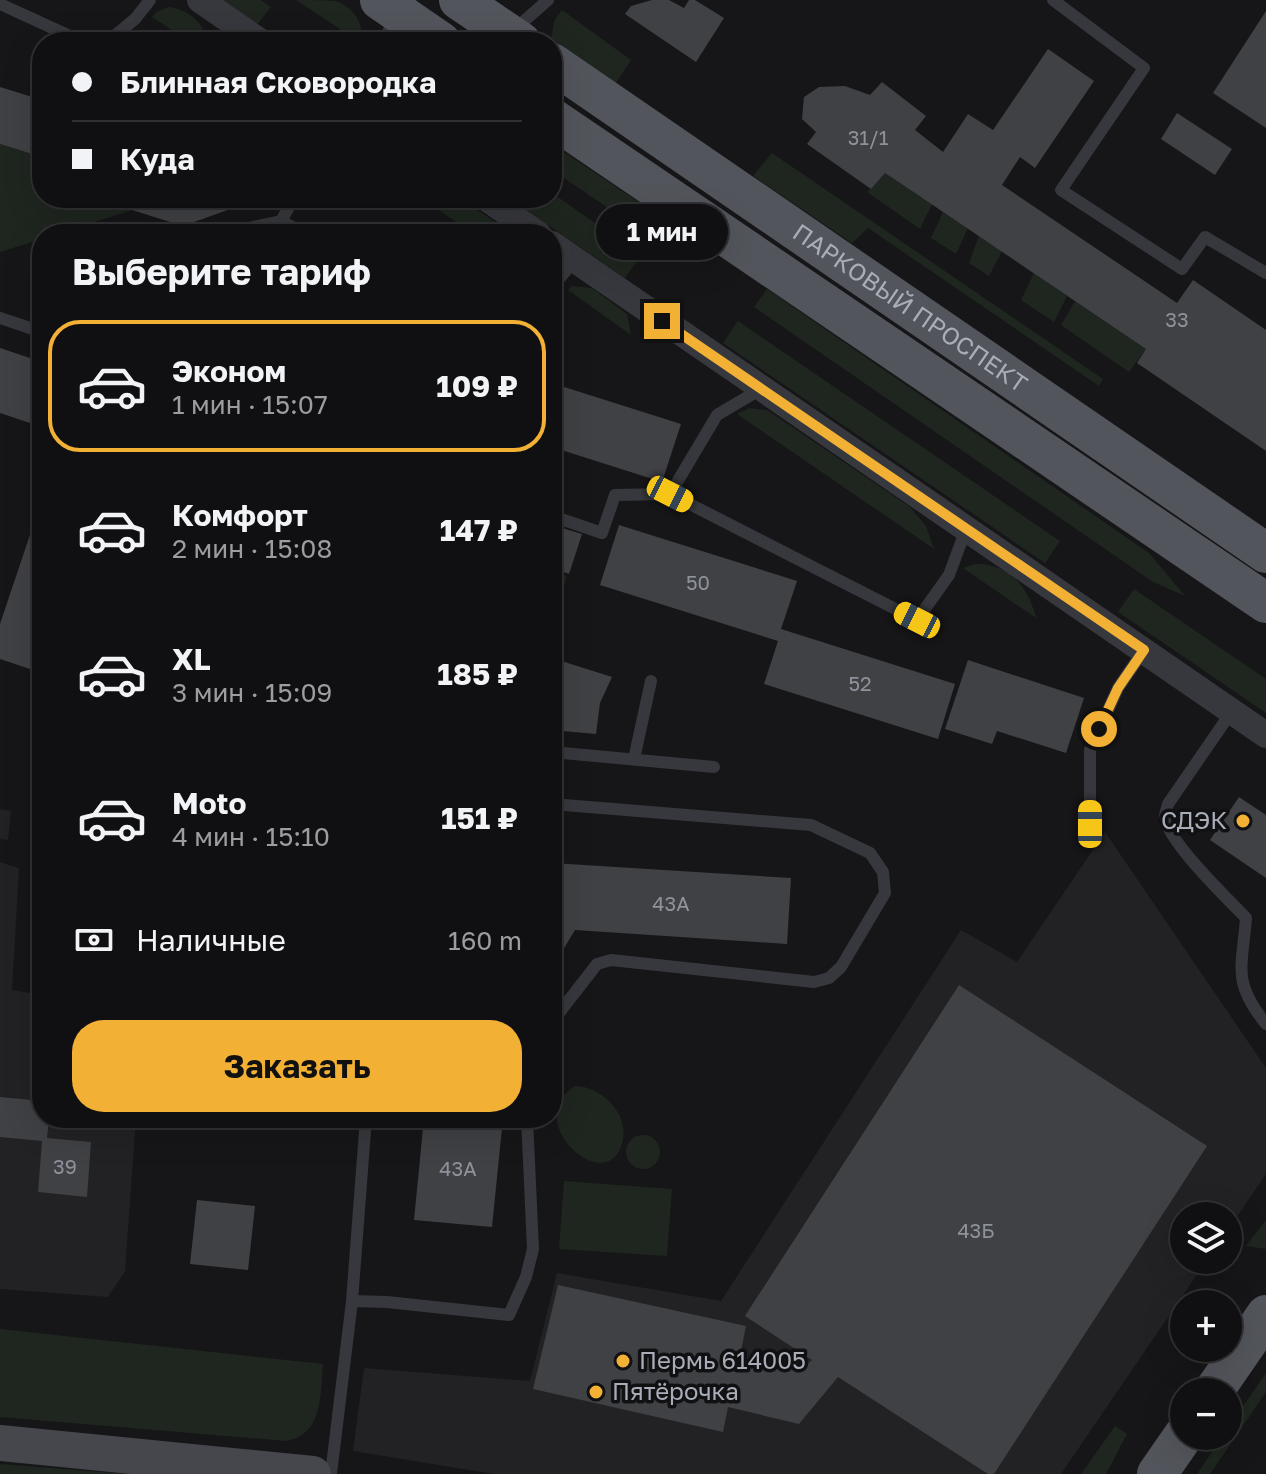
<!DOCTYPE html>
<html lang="ru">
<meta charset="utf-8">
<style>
:root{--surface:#101012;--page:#19191b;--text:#f1f3f6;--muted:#9c9d9f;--line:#303032;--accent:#f2b134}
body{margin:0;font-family:"Golos Text",sans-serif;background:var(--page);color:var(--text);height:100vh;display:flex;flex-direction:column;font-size:30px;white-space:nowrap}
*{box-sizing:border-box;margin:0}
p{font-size:26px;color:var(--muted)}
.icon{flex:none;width:44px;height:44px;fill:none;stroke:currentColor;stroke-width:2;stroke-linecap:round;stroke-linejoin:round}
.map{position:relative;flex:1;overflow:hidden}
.details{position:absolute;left:32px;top:224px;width:530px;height:904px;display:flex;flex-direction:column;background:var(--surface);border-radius:32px;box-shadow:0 8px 32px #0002,0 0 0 2px var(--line)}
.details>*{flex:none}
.guide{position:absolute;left:32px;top:32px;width:530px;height:176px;border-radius:32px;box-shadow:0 8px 32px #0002,0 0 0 2px var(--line);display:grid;align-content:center;height:176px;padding:0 40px;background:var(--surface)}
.tools{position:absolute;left:1170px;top:1202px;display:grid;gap:16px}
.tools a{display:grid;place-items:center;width:72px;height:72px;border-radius:50%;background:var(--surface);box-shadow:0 8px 32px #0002,0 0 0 2px var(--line);font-size:40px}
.end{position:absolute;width:36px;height:36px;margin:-18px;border:10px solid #f2b134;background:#111;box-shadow:0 0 0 4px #111}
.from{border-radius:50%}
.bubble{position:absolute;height:56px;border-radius:28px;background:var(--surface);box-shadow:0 8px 32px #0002,0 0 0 2px var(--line);font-size:26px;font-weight:700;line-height:56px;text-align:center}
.car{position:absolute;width:24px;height:48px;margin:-24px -12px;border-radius:10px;box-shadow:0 0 6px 2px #0007;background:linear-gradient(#f5c518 24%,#345 0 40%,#f5c518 0 76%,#345 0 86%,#f5c518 0)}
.guide b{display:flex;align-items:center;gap:28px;height:76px;font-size:30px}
.guide b+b{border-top:2px solid var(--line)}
.guide i{width:20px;height:20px;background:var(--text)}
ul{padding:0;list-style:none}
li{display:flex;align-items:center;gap:24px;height:132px;margin:0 16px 12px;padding:0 24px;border:4px solid transparent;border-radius:32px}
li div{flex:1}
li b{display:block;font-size:30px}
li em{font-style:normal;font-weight:700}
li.current{border-color:var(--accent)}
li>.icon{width:72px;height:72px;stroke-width:1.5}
h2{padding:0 40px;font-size:36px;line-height:96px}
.pay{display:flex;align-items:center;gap:20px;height:88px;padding:0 40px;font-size:30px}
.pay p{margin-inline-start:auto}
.cta{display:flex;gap:16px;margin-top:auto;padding:16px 40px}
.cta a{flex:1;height:92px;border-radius:32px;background:var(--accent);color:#111;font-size:32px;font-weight:700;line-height:92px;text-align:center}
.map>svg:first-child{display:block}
</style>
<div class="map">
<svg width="1266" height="1474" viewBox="0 0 1266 1474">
<rect width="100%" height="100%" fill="#161618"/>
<path fill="#222225" d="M0 809 11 811 8 840 0 839Z
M1105 832 1266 1068V1174L1228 1230V1216H1184V1260H1207L1061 1474H494L353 1451 364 1368 530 1381 557 1273 721 1301 961 930 1017 962Z
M0 862 19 868 12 990 42 995V1118H136L125 1271 108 1297 0 1289Z"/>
<path fill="#1e261f" d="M218 0H261L271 7 256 26Z
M296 0C308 0 325 0 336 1 354 8 365 23 360 42Z
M169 7C189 10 204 22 207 42H190L152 17 156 12Z
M562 10 631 60 616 83 551 40 554 21Z
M0 144 42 157V198H136L132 210 58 234H42V239L0 252Z
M552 144 652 211 660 221 654 239 552 170Z
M772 153 1103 379 1099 386 868 228 852 243 753 176Z
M885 173 932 204 920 229 867 192Z
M552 193 641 255 625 278 509 198H552Z
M421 198H459L514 234H474Z
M943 212 968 228 956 254 931 238Z
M979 236 1002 251 989 276 969 263Z
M1034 273 1067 296 1054 322 1021 300Z
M572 286 592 288 627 314 631 335 568 290Z
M767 289 1149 553 1185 596 1153 582 754 307Z
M1075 301 1146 349 1129 372 1061 325Z
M738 321 1060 541 1045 563 723 343Z
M749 408 767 410 776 416 910 507 926 526 934 549 737 414Z
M975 564C1009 563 1029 588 1036 618L963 568Z
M552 571 567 576 552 622Z
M1134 589 1266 679V713L1118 612Z
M575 1086C601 1086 628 1113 623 1139 611 1203 518 1121 575 1086Z
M626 1152a17 17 0 1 1 34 0a17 17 0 1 1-34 0Z
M564 1181 672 1189 667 1256 559 1249Z
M1266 1220V1249L1246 1246Z
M0 1329 323 1364C320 1395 324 1434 286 1441L0 1417Z
M1266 1373V1392L1210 1474H1197L1223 1436H1228V1428Z
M1115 1426 1127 1434 1106 1474H1081Z
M0 1464 129 1474H0Z"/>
<path fill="#404145" d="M652 0H669L684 8 689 0H695L724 18 696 62 625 14 631 6Z
M1266 11V128L1213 93Z
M1048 49 1094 81 1035 168 1020 157 1002 185 1177 303 1193 280 1266 330V451L1137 363 1146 349 915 193 885 173 871 189 807 144 816 132 802 119 804 97 819 87 845 86 870 95 882 82 926 116 915 130 943 152 968 114 993 130Z
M0 87 42 100V157L0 144Z
M1177 113 1232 149 1215 175 1161 139Z
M136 198H261L183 226 132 210Z
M0 348 42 362V427L0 413Z
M561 386 681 424 662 482 552 447V406L555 407Z
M42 499V673L0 659V624Z
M552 525 582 534 569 574 552 568Z
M619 525 797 581 781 629 955 684 938 739 764 684 778 641 600 585Z
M552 658 612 677 600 703 596 734 552 730Z
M968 660 1084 698 1066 753 997 731 992 744 945 729Z
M1239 797 1266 815V878L1210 840Z
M552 863 791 878 787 944 575 930 552 968Z
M959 985 1207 1146 994 1474H988L838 1377 799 1424 728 1407 723 1432 533 1389 558 1285 746 1326 740 1356 801 1369 812 1360 745 1316Z
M0 1097 42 1101V1118H49L47 1138 91 1142 87 1197 38 1192 42 1141 0 1137Z
M424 1118H503L492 1227 414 1220Z
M197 1200 255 1206 248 1270 190 1264Z"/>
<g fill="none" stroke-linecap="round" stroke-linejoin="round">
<path stroke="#37383d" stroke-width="12" d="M1053 0 1144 68 1061 190 1182 269 1205 237 1266 273
M0 4 83 42
M515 29 548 0
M107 42 135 19 150 0
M382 42 397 17
M281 221 306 234
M221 234 281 221 294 198
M552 287 575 260
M0 318 42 332
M761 389 717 415 670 494 917 620 949 575 966 529
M552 516 602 533 615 495 670 494
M1232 711 1168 804C1167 808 1165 813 1165 817 1167 841 1228 899 1246 918 1242 969 1232 982 1266 1024
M552 752 714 767
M634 759 651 681
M552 804 811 825 870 853 883 872 885 893 841 967 829 978 814 982 611 960 597 964 552 1022
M1090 824V750L1118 688 1144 650
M352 1301 387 1302 509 1315 526 1277 533 1249 527 1118
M331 1474 352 1301 366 1118"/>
<path stroke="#37383d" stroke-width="26" d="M200 0 261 42
M486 198 538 234
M552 244 1266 735"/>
<path stroke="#45474d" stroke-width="36" d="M0 1443 313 1474"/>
<g stroke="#53555c" stroke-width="40">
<path d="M380 0 441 42"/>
<path d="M459 0 521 42"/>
<path id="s1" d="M552 63 1266 553"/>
<path d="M552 118 1266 603"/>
<path d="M1213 1392 1266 1315"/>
<path d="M1157 1474 1184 1435"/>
</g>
</g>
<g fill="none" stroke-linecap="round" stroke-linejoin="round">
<path stroke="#f2b134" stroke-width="10" d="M662 321 1144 650 1118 688 1099 729"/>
</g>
<g fill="#f2b134" stroke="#111113" stroke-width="3">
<circle cx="1243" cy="821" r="8"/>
<circle cx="623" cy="1361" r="8"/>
<circle cx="596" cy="1392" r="8"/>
</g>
<g text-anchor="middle" stroke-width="7" stroke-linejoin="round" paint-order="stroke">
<g font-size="20" fill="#8e929b">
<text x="868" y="145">31/1</text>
<text x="1177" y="327">33</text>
<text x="698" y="590">50</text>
<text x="860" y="691">52</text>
<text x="671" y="911">43А</text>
<text x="65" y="1174">39</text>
<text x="458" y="1176">43А</text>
<text x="976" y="1238">43Б</text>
</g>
<g font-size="24" fill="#a8adb8" stroke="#111113">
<text dy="8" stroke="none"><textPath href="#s1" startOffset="434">ПАРКОВЫЙ ПРОСПЕКТ</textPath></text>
</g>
<g font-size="24" fill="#a8adb8" stroke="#111113" text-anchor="start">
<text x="1227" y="829" text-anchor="end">СДЭК</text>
<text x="639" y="1369">Пермь 614005</text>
<text x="612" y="1400">Пятёрочка</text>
</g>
</g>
</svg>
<div class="tools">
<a><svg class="icon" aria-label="layers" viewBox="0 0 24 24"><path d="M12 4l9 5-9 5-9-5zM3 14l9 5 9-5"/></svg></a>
<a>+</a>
<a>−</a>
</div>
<i class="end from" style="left:1099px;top:729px"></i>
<i class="end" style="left:662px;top:321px"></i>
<div class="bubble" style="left:596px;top:204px;width:132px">1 мин</div>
<i class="car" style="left:670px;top:494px;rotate:117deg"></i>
<i class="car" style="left:917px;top:620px;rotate:297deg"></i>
<i class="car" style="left:1090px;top:824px;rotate:0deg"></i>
<div class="guide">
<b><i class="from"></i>Блинная Сковородка</b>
<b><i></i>Куда</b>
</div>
<section class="details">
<h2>Выберите тариф</h2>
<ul>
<li class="current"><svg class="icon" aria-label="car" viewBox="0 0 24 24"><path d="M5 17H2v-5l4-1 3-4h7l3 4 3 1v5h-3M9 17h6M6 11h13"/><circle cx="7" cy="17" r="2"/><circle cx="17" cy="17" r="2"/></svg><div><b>Эконом</b><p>1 мин · 15:07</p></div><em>109 ₽</em></li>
<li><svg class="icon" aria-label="car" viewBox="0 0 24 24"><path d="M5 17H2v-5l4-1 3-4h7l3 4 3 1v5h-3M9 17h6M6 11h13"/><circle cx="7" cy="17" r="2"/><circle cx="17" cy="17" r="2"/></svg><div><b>Комфорт</b><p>2 мин · 15:08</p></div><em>147 ₽</em></li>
<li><svg class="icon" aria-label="car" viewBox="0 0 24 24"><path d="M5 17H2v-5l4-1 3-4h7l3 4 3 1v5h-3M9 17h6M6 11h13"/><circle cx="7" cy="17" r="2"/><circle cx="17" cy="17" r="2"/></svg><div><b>XL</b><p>3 мин · 15:09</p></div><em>185 ₽</em></li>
<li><svg class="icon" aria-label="car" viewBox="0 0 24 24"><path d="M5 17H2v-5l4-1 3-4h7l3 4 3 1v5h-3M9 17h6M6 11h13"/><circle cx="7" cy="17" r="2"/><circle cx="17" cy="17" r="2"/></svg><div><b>Moto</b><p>4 мин · 15:10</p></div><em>151 ₽</em></li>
</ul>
<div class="pay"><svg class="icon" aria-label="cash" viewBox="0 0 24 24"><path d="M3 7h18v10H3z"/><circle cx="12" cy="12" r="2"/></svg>Наличные<p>160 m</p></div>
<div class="cta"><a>Заказать</a></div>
</section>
</div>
